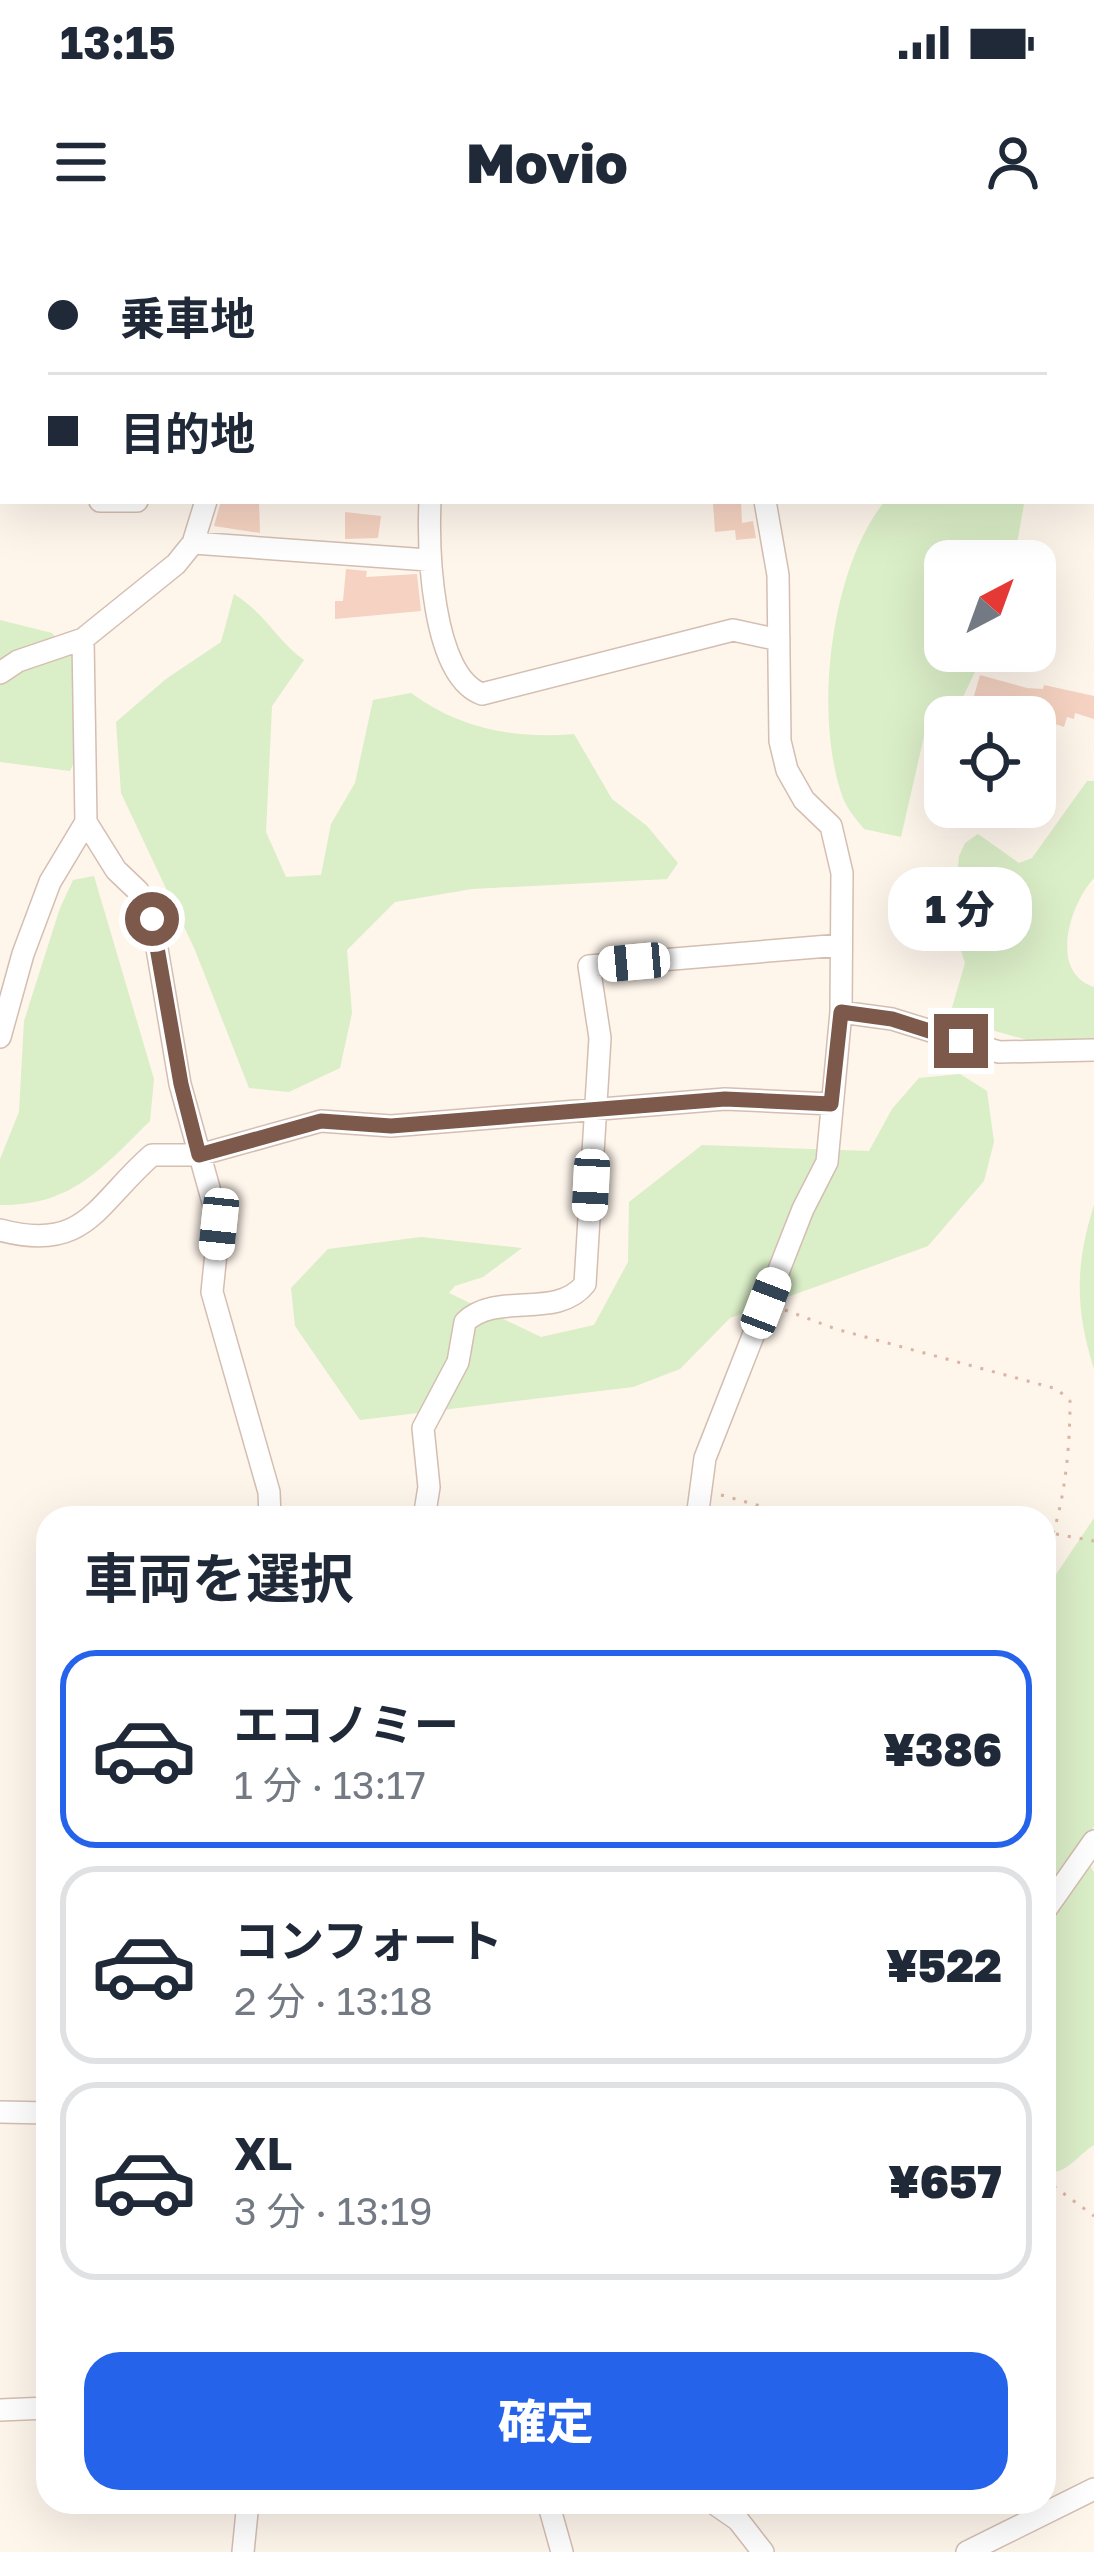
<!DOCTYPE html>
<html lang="ja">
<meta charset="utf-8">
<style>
:root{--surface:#fff;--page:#f6f6f7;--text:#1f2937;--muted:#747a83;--line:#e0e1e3;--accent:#2563eb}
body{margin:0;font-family:"Golos Text","Noto Sans JP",sans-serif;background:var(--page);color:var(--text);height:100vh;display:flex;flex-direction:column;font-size:45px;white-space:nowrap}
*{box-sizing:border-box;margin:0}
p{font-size:39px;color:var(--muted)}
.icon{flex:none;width:66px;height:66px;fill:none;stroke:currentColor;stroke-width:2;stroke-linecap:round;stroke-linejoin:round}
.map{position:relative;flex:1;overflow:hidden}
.panel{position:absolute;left:36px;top:1266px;width:1020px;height:1008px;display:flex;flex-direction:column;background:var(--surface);border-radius:36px;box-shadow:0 12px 48px #0002}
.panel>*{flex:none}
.top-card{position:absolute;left:0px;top:0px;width:1095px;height:264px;box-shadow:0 12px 48px #0002;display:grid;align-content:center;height:264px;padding:0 48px;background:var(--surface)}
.needle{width:78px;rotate:41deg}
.buttons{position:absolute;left:924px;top:300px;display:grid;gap:24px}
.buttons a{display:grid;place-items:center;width:132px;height:132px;border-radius:24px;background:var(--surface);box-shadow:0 12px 48px #0002;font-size:60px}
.end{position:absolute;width:54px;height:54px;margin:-27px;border:15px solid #7c594b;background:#fff;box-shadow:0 0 0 6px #fff}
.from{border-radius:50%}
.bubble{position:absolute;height:84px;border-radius:36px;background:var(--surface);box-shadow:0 12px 48px #0002;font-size:39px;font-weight:800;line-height:84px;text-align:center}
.car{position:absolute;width:36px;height:72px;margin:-36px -18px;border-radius:15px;box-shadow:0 0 9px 3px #0007;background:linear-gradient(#fff 24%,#345 0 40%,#fff 0 76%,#345 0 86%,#fff 0)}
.top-card b{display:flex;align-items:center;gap:42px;height:114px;font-size:45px}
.top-card b+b{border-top:3px solid var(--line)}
.top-card i{width:30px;height:30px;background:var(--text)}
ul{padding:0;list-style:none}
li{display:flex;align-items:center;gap:36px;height:198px;margin:0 24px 18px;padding:0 24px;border:6px solid var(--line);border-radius:36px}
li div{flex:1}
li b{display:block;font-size:45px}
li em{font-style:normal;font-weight:800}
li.selected{border-color:var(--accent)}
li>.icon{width:108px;height:108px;stroke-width:1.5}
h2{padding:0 48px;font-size:54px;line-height:144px}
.primary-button{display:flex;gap:24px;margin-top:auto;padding:24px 48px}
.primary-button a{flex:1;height:138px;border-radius:36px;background:var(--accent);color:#fff;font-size:48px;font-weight:800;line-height:138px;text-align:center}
.status{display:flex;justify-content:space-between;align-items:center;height:84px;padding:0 60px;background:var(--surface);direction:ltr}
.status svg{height:33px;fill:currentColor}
header{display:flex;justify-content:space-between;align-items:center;height:156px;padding:0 48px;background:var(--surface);font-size:54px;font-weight:800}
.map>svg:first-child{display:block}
</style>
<div class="status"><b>13:15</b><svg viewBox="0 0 49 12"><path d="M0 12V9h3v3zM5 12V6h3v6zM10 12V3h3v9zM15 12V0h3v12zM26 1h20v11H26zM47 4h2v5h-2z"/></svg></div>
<header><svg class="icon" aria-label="menu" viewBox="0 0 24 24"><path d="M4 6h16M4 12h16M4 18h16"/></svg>Movio<svg class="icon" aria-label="person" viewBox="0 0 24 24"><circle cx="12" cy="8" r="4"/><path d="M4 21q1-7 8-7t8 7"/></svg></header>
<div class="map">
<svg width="1094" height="2312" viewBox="0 0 1094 2312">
<rect width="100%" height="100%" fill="#fef5eb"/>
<path fill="#daeec7" d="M885 261 1024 264 1014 321H945V411H985L963 457 925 492 901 597 864 589C857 580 847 569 843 558 813 477 830 328 885 261Z
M234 354C268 376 275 399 304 420L272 466 266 592 286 637 321 635 331 584 355 543 373 460 411 453C459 489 515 499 574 494L612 559 647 586 678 623 667 639 472 649 395 662 347 710 352 773 340 828 289 852 249 848 195 710 121 553 116 482 166 439 221 402Z
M0 380 52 393 73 419 77 516 70 531 0 522Z
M1087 541H1094V638C1070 664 1048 732 1094 747V799L1038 803 949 778 965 723 953 686 959 616 965 603 978 594 1019 623 1032 618Z
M94 636 154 839 150 881C102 928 72 966 0 965V919L19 872 24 781 60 668 73 640Z
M960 834 987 851 994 902 984 941 928 1006 730 1078 680 1129 633 1147 360 1180 295 1086 291 1048 328 1009 421 997 522 1008 483 1037 455 1046 449 1053 541 1097 594 1085 628 1022 629 962 702 905 869 911 892 869 919 838Z
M1094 965V1129C1075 1069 1075 1025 1094 965Z
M1094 1278V1586L1080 1611 1094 1632V1905C1076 1916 1065 1938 1044 1930V1352Z"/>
<path fill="#f5d2c1" d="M221 261H259L260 293 214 286Z
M717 261H741L742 283 753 281 756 298 736 300 735 290 715 292 713 263Z
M345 272 381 276 378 298 345 299Z
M346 329 367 331 366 337 417 334 421 371 335 379V361H343Z
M980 435 1027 448 1043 449 1044 445 1094 456V479L1075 473 1074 479 1067 477 1064 487 1035 477H968Z"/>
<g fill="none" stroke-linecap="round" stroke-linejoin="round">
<defs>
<path id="minor" d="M247 0V3
M24 3V0
M430 3V0
M740 3V0
M931 3V0
M0 25H3
M1092 107H1094
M0 245H3
M100 261H137
M430 261C428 307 431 436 482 454L733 390 779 400
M193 303 428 320
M0 433 18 421 83 399 176 324 193 303 206 261
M86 582 116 630 138 651 152 679 180 844 219 984 212 1052 269 1252 270 1278
M841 772 892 779 999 812 1094 810
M0 797 23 714 50 642 86 582 83 399
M0 990C86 1013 96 964 152 915H199L321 881 391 886 725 859 831 864
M424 1278 429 1247 423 1188 458 1122 465 1082C497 1051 557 1080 585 1044L600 798 589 726 841 705
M697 1278 705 1218 803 969 827 922 841 772 842 633 831 586 804 560 787 530 780 501 778 335 765 261
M1044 1672 1094 1601
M0 1872 48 1873
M0 2170 48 2168
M548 2262 562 2312
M712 2262 738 2280 763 2312
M243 2312 248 2262
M967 2312 1094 2249"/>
</defs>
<use href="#minor" stroke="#d4beb2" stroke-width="24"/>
<path stroke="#dbb5a3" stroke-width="3" stroke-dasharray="3 9" stroke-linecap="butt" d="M785 1070 836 1089 1057 1149 1070 1161C1070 1212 1064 1272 1044 1318
M721 1255 764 1267 779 1278
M1056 1294 1094 1301
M1044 1939 1094 1976"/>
<use href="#minor" stroke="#fff" stroke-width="21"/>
</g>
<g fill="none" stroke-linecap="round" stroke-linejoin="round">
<path stroke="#7c594b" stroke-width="15" d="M152 679 181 844 199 915 321 881 391 886 725 859 831 864 841 772 892 779 961 801"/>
</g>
</svg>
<div class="buttons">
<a><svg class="needle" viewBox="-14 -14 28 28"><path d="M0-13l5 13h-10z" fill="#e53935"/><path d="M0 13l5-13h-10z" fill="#747a83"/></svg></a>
<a><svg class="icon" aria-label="locate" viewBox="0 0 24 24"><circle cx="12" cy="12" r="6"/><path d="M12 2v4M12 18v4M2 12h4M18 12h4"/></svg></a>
</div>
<i class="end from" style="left:152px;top:679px"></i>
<i class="end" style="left:961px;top:801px"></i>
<div class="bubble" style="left:888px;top:627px;width:144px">1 分</div>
<i class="car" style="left:634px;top:722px;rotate:265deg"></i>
<i class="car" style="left:591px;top:945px;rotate:183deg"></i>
<i class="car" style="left:219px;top:984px;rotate:186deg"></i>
<i class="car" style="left:766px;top:1063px;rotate:21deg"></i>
<div class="top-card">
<b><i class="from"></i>乗車地</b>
<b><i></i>目的地</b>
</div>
<section class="panel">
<h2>車両を選択</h2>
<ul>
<li class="selected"><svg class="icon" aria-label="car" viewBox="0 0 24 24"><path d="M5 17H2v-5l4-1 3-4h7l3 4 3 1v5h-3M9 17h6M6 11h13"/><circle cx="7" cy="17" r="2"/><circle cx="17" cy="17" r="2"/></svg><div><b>エコノミー</b><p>1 分 · 13:17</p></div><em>¥386</em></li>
<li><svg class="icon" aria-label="car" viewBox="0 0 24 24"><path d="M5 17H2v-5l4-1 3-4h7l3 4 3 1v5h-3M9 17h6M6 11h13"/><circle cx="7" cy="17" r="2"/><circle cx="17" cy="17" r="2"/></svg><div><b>コンフォート</b><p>2 分 · 13:18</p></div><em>¥522</em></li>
<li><svg class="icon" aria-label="car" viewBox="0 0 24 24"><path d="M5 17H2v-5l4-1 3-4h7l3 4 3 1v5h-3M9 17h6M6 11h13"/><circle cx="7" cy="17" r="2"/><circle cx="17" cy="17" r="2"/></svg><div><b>XL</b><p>3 分 · 13:19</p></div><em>¥657</em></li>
</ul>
<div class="primary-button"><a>確定</a></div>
</section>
</div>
